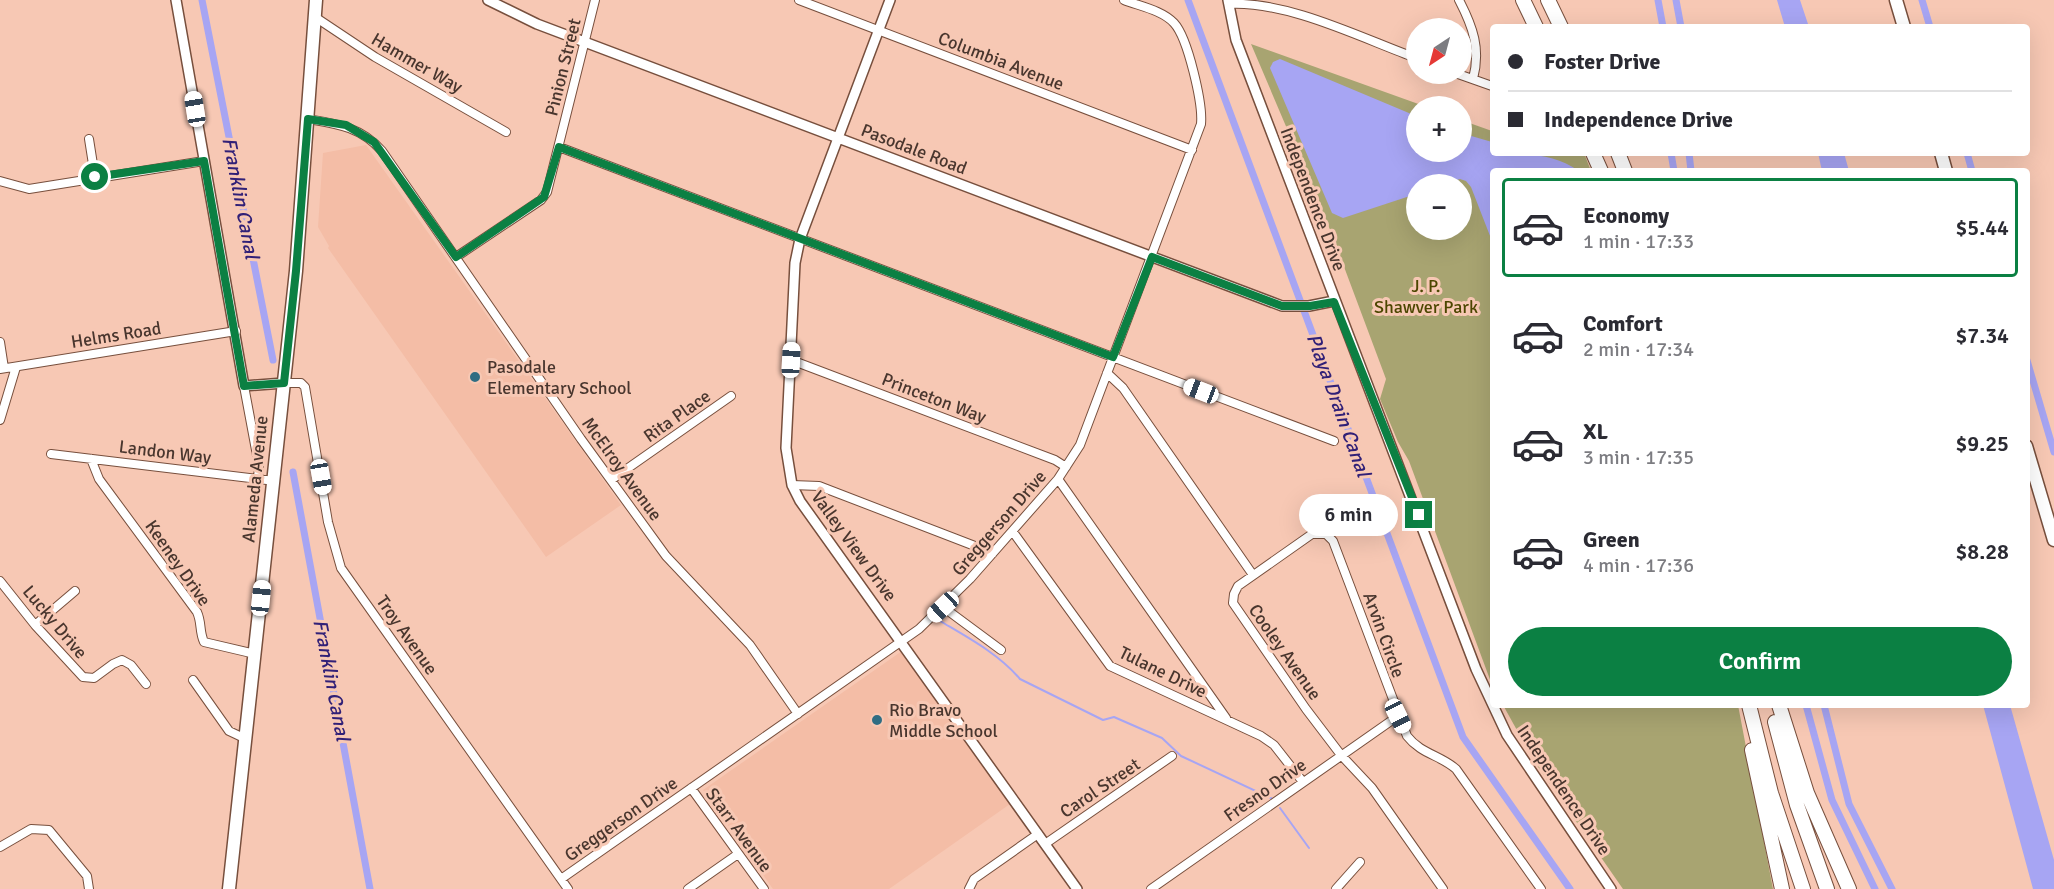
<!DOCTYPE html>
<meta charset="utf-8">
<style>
:root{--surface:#fff;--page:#f2f2f3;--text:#2b2b33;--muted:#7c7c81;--line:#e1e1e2;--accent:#0b8043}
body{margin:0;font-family:Signika,sans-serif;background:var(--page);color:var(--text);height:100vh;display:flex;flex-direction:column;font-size:22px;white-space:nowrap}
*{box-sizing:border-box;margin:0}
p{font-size:20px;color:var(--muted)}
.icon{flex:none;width:33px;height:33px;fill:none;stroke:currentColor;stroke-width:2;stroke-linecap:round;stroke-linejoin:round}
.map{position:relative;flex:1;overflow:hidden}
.drawer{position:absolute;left:1490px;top:168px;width:540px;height:540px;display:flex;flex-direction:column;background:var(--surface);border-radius:6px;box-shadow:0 6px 24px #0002}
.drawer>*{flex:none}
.top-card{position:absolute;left:1490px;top:24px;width:540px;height:132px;border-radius:6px;box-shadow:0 6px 24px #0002;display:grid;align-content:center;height:132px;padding:0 18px;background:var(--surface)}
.needle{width:39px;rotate:216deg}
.tools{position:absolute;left:1406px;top:18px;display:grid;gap:12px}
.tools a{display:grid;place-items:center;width:66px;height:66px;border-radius:50%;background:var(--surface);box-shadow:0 6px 24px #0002;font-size:30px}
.end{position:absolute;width:27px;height:27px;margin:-14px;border:8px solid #0b8043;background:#fff;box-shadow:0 0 0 3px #fff}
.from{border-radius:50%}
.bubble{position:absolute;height:42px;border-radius:21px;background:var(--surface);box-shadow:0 6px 24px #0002;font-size:20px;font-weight:600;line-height:42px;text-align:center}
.car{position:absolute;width:18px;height:36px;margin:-18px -9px;border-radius:8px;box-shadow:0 0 4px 2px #0007;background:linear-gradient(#fff 24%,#345 0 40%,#fff 0 76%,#345 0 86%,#fff 0)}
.top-card b{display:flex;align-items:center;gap:21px;height:57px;font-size:22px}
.top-card b+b{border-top:2px solid var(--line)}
.top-card i{width:15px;height:15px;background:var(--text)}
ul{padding:10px 0 0;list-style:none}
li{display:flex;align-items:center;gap:18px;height:99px;margin:0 12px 9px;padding:0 6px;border:3px solid transparent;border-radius:6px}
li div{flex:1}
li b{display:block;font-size:22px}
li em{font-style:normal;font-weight:600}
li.selected{border-color:var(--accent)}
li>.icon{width:54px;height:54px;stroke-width:1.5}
.primary-button{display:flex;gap:12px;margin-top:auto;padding:12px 18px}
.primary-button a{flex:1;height:69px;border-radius:36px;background:var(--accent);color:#fff;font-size:24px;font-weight:600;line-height:69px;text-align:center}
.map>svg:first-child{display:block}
</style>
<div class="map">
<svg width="2054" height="889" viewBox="0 0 2054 889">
<rect width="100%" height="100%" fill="#f7c8b4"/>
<path fill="#f4bda6" d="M366 145 621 505 546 557 328 248 329 246 318 227 323 153Z
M902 651 1010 804 889 889H773L703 790Z"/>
<path fill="#a8a471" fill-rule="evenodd" d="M1251 44 1424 106H1416V152H1461V120L1492 131V153H1584L1591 171H1492V685L1409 461 1398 442 1380 399 1386 379 1331 232ZM1416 184H1461V230H1416Z
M1503 705H1738L1773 889H1623L1534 761Z"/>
<path fill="#a7a5f3" d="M1777 0H1800L1809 27H1785Z
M1280 59 1416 116V152H1461V133L1492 142V153C1522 153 1553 153 1579 171H1492V241L1471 187 1466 181 1460 179 1443 184H1416V194L1343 218 1332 213 1270 68 1273 62Z
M1818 153H1844L1849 171H1822Z
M1983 705H2010L2054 860V889H2033Z"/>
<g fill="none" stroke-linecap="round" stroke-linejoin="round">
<path stroke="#a7a5f3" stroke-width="2" d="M940 621C967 637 999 654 1020 679L1103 720 1114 717 1162 738 1181 756 1273 799
M1280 808 1309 848"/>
<path stroke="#a7a5f3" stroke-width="7" d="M202 0 273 360
M1188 0 1463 737 1570 889
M1658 0 1663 27
M1676 0 1681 27
M1922 0 1930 27
M1671 153 1674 171
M1689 153 1691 171
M1967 153 1972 171
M2026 357 2054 452
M293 472 370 889
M1806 705 1832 800 1875 889
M1824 705 1849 804 1892 889"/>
<defs>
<path id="minor" d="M799 0 1192 150
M1459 0C1473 27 1481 49 1473 79
M1229 4C1288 1 1359 37 1416 58
M315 17 375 57 506 132
M1458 74 1492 86
M308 119C338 124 361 127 382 151L581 439 666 556 750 645 798 714
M89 139 95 177
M559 147 1334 441
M0 181 29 189 204 161
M456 257 541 200 547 192 595 0
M0 342 4 368
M791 360 1055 460 1066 467
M0 369 236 331
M1107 373 1123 388 1253 575
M284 383H301L305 387 328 522 341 568 568 889
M244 386 259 466 258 478
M0 420 16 367
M51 454 275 481
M91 459 99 479 197 612C202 623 199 631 204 642L255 654
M1058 479 1226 718
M611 480 731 396
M792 485 819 486 993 553
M1013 532 1110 666 1261 736 1274 745 1303 782
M0 581 35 625 83 677 94 678 113 664 122 660 131 665 146 684
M943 607 1001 650
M35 625 75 591
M193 680 229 731 246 739
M691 788 764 889
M1045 844 1172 756
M0 847 31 829 49 830 87 876 89 889
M561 879 919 629 970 579 1058 479 1080 445 1201 124C1203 104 1188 38 1174 23 1162 10 1139 6 1124 0
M688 889 738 854
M969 889 974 879 1038 834
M1151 889 1398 716
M1336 889 1360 862
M1443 889 1372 788 1341 755 1306 709 1233 603 1234 594 1238 586 1312 534H1326L1333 541 1407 736C1421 754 1440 755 1456 769L1541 889"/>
<path id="tertiary" d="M176 0 244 386 284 383
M488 0 537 24 1282 306H1309L1334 301
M890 0 800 239 795 263 786 448 792 485 800 501 1077 889
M1228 0 1236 40 1476 669 1507 735 1611 889"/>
<path id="primary" d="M229 889 296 271 316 0"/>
<path id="trunk" d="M1896 0 1904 27
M1941 153 1946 171
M2026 446 2054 540"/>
<path id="motorway" d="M1523 0 1536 27
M1548 0 1561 27
M1593 153 1601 171
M1618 153 1625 171
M1749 705 1771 793 1803 889
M1779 705 1807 793 1849 889
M1775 722 1797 805 1827 889
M1752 750 1782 889"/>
</defs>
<use href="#minor" stroke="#774f3d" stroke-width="10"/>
<use href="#tertiary" stroke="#774f3d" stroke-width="12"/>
<use href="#primary" stroke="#774f3d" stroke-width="15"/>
<use href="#trunk" stroke="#774f3d" stroke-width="15"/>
<use href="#motorway" stroke="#774f3d" stroke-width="16"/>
<use href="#minor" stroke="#fff" stroke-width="8"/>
<use href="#tertiary" stroke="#fff" stroke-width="9"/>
<use href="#primary" stroke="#fff" stroke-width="12"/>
<use href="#trunk" stroke="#fff" stroke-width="12"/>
<use href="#motorway" stroke="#fff" stroke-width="14"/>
</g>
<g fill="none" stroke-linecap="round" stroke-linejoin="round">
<path stroke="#0b8043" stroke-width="8" d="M95 177 204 161 244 386 284 383 296 271 308 119 346 125 374 142 456 257 544 197 559 147 1113 357 1152 257 1282 306H1310L1334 302 1419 515"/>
</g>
<g fill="#306d83" stroke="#f7c8b4" stroke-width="2">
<circle cx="475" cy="377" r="6"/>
<circle cx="877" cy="720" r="6"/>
</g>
<g text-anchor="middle" stroke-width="6" stroke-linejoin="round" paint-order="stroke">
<g font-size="18" fill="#49362e" stroke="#f7c8b4">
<text transform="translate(1001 61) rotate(21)" y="6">Columbia Avenue</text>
<text transform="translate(417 63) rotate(30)" y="6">Hammer Way</text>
<text transform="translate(563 67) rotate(-76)" y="6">Pinion Street</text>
<text transform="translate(914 149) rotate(21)" y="6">Pasodale Road</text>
<text transform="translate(1313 199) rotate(69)" y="6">Independence Drive</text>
<text transform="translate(116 335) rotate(-9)" y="6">Helms Road</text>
<text transform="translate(934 398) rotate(21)" y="6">Princeton Way</text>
<text transform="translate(677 416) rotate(-35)" y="6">Rita Place</text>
<text transform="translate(165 452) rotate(7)" y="6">Landon Way</text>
<text transform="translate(622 469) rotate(54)" y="6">McElroy Avenue</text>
<text transform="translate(255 479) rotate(-84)" y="6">Alameda Avenue</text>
<text transform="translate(999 523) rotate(-49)" y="6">Greggerson Drive</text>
<text transform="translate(854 546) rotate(54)" y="6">Valley View Drive</text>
<text transform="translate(178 563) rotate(55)" y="6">Keeney Drive</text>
<text transform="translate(55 622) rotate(50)" y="6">Lucky Drive</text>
<text transform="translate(407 635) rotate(55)" y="6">Troy Avenue</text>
<text transform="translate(1384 635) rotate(70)" y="6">Arvin Circle</text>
<text transform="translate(1285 652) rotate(55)" y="6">Cooley Avenue</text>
<text transform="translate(1163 672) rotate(26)" y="6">Tulane Drive</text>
<text transform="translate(1100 788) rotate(-34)" y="6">Carol Street</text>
<text transform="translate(1265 790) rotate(-35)" y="6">Fresno Drive</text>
<text transform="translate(1564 790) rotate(56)" y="6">Independence Drive</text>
<text transform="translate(621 819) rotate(-35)" y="6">Greggerson Drive</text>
<text transform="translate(739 830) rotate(54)" y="6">Starr Avenue</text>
</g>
<g font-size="18" fill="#4c4600" stroke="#f7c8b4">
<text x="1426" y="292">J. P.<tspan x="1426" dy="21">Shawver Park</tspan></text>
</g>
<g font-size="18" fill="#49362e" stroke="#f7c8b4" text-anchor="start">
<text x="487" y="373">Pasodale<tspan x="487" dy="21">Elementary School</tspan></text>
<text x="889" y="716">Rio Bravo<tspan x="889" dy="21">Middle School</tspan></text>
</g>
<g font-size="20" font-style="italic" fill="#312077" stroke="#f7c8b4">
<text transform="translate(241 198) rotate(79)" y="7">Franklin Canal</text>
<text transform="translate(1339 405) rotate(70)" y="7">Playa Drain Canal</text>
<text transform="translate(332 680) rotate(79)" y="7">Franklin Canal</text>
</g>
</g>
</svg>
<div class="tools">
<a><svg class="needle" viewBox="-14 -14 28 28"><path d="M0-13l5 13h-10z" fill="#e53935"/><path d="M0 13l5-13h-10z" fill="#7c7c81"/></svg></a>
<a>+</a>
<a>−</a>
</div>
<i class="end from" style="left:95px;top:177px"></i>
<i class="end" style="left:1419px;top:515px"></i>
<div class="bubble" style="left:1299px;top:494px;width:99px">6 min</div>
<i class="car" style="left:195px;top:109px;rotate:351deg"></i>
<i class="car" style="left:791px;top:360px;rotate:3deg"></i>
<i class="car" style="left:1201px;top:391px;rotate:291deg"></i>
<i class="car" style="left:321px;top:477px;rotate:170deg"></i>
<i class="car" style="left:261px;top:598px;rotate:6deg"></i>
<i class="car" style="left:943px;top:607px;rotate:227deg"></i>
<i class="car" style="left:1398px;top:716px;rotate:154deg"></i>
<div class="top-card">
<b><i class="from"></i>Foster Drive</b>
<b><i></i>Independence Drive</b>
</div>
<section class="drawer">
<ul>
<li class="selected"><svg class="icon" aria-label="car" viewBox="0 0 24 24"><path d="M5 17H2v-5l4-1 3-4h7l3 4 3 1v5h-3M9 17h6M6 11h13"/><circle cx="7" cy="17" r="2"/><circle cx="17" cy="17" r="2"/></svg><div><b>Economy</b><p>1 min · 17:33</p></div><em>$5.44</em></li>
<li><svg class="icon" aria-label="car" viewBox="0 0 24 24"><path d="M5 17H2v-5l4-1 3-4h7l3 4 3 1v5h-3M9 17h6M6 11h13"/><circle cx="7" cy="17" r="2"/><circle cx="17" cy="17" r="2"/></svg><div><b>Comfort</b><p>2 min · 17:34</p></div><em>$7.34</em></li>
<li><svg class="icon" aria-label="car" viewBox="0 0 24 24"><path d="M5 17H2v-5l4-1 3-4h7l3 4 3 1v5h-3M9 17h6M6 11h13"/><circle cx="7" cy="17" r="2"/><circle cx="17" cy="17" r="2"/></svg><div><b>XL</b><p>3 min · 17:35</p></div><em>$9.25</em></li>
<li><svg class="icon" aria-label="car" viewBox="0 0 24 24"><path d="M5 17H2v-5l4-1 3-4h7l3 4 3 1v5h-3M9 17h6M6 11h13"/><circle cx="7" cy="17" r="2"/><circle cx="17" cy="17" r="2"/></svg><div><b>Green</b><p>4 min · 17:36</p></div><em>$8.28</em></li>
</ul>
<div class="primary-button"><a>Confirm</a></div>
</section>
</div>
